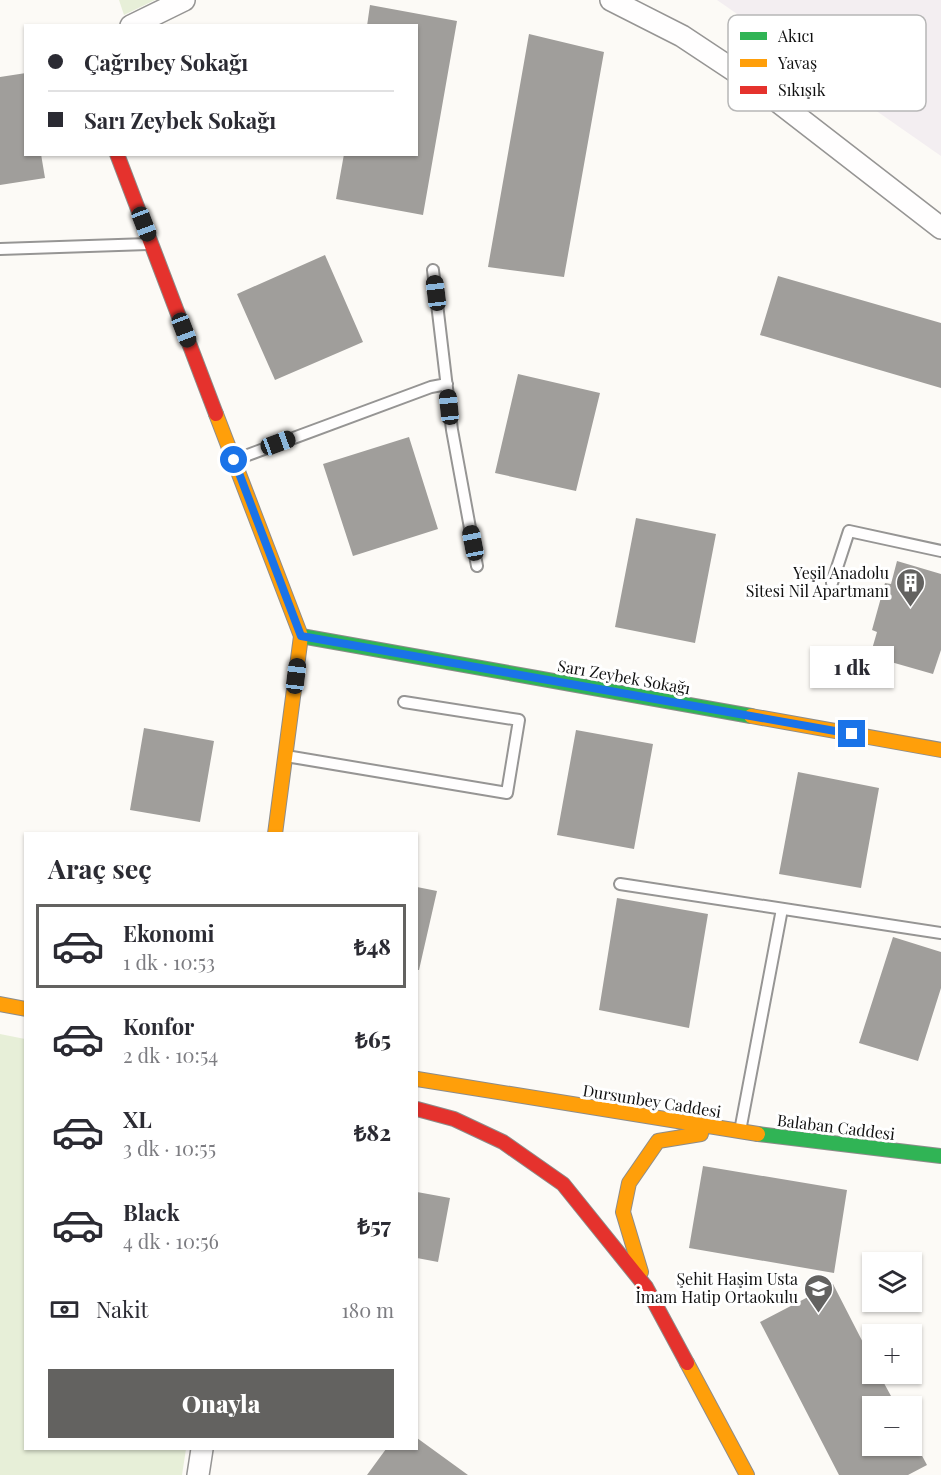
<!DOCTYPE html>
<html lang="tr">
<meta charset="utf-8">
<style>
:root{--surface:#fff;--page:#f7f7f7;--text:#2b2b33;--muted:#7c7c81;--line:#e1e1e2;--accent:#636260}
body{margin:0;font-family:"Playfair Display",serif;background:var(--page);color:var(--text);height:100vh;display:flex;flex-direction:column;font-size:22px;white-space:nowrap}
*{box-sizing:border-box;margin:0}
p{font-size:20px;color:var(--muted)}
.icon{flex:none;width:33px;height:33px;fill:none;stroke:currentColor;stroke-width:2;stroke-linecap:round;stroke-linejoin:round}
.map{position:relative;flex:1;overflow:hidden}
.drawer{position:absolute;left:24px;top:832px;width:394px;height:618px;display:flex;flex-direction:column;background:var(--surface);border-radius:0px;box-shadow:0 2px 4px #0004}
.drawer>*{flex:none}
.guide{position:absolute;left:24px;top:24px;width:394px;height:132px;border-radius:0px;box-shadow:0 2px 4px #0004;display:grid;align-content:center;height:132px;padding:0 24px;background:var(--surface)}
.tools{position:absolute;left:862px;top:1252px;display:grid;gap:12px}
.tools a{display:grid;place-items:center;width:60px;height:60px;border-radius:0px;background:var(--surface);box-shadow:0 2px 4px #0004;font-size:30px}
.end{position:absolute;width:27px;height:27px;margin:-14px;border:8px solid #1a73e8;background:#fff;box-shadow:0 0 0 3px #fff}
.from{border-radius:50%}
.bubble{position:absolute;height:42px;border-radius:0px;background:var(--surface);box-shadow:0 2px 4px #0004;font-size:20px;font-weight:800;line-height:42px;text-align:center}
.car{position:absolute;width:18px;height:36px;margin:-18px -9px;border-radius:8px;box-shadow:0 0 4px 2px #0007;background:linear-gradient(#222 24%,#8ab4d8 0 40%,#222 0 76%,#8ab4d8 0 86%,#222 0)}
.guide b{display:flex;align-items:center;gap:21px;height:57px;font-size:22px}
.guide b+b{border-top:2px solid var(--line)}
.guide i{width:15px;height:15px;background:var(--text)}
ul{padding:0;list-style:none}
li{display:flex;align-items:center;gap:18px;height:84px;margin:0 12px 9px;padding:0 12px;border:3px solid transparent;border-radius:0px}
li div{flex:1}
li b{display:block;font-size:22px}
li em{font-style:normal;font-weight:800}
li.current{border-color:var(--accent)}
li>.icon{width:54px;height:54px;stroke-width:1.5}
h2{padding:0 24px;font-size:27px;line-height:72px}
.pay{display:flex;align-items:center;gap:15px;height:66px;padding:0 24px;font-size:22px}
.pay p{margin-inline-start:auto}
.action{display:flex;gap:12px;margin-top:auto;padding:12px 24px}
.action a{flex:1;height:69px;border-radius:0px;background:var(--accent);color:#fff;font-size:24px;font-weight:800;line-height:69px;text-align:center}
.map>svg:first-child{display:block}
</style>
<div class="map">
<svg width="941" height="1475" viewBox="0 0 941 1475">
<rect width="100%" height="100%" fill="#fcfaf6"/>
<path fill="#f3eef1" d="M717 0H941V156Z"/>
<path fill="#e7efd8" d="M119 0H155L124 15Z
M0 1034 25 1039 26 1449H186L182 1475H0Z"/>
<path fill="#a09e9b" d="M370 5 457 21 423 215 336 199 344 154H417V26H367Z
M529 34 604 52 564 277 488 267Z
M26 73V154H41L45 178 0 185V77Z
M325 255 363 342 275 380 237 294Z
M778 276 941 323V388L760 335Z
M518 374 600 393 576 491 495 473Z
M409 437 438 529 353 556 323 464Z
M636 518 716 534 695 643 615 627Z
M897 561 941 574V650L933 674 870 656 877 632 872 630 885 583 891 584Z
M144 728 214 741 200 822 130 810Z
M576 730 653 744 634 849 557 835Z
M798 772 879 788 861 888 779 874Z
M417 887 437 891 419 970H417Z
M617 898 708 914 689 1028 599 1010Z
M893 937 941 952V988L918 1061 859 1043Z
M703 1166 847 1190 834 1273 689 1248Z
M417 1192 450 1198 438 1262 417 1258Z
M833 1284 873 1362V1374H879L897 1407H873V1446H912V1437L927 1465 908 1475H839L760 1322Z
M417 1438 468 1475H367L386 1449H417Z"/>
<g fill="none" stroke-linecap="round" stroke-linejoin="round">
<defs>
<path id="lane" d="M0 249 148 244
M433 270 452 430 477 566
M237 459 431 387 447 384
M832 583 849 531 941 551
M286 756 507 793 519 720 404 702
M620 884 941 933
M740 1131 782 909"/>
<path id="street" d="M611 0 682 36 759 87 941 228
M131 26 184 0
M198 1475 202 1449"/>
<path id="fast" d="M301 636 751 716
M758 1134 941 1156"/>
<path id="slow" d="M216 414 301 636 275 834
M751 716 941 750
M0 1004 26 1009
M417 1079 758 1134
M641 1272 623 1212 629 1183 658 1141 701 1134
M687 1363 747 1475"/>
<path id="jam" d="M117 154 216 414
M417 1109 454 1119 503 1142 563 1184 646 1287 687 1363"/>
</defs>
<use href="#lane" stroke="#969594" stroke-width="14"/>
<use href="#street" stroke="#969594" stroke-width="24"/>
<use href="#fast" stroke="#8d8c8a" stroke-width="16"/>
<use href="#slow" stroke="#8d8c8a" stroke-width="16"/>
<use href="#jam" stroke="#8d8c8a" stroke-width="16"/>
<use href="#lane" stroke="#fffefe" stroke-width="10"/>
<use href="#street" stroke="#fffefe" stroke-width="21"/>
<use href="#fast" stroke="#30b455" stroke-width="14"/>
<use href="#slow" stroke="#ff9f0a" stroke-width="14"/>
<use href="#jam" stroke="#e5322d" stroke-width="14"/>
</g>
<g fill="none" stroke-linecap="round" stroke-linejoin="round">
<path stroke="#1a73e8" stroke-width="8" d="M234 460 301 636 852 734"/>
</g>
<defs>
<symbol id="building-pin" viewBox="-11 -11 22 30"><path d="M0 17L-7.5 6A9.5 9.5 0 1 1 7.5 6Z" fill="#636260" stroke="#fff"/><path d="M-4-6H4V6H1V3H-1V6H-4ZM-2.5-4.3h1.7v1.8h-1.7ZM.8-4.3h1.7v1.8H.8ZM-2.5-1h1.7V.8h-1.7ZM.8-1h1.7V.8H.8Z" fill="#fff"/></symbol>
<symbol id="school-pin" viewBox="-11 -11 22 30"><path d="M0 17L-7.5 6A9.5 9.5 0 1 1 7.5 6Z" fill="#636260" stroke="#fff"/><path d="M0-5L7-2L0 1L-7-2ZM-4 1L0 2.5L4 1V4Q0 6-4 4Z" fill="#fff"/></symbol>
</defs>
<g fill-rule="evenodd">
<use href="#building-pin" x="894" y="566" width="33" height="45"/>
<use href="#school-pin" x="802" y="1272" width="33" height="45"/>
</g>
<g text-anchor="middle" stroke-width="6" stroke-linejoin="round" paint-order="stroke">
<g font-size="16" fill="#101010" stroke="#fff" text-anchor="end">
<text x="889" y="579">Yeşil Anadolu<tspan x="889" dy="18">Sitesi Nil Apartmanı</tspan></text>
<text x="798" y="1285">Şehit Haşim Usta<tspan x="798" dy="18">İmam Hatip Ortaokulu</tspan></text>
</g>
<g font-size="16" fill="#101010" stroke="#fff">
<text transform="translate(624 677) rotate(10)" y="6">Sarı Zeybek Sokağı</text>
<text transform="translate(652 1101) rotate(9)" y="6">Dursunbey Caddesi</text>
<text transform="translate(836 1127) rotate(7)" y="6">Balaban Caddesi</text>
</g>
</g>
<rect x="728" y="15" width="198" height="96" rx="9" fill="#fff" stroke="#b7b7b7" stroke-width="1.5"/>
<rect x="740" y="32" width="27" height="8" fill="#30b455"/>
<rect x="740" y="59" width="27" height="8" fill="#ff9f0a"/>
<rect x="740" y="86" width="27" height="8" fill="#e5322d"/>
<g font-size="16" fill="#101010">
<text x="778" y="42">Akıcı</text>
<text x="778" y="69">Yavaş</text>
<text x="778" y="96">Sıkışık</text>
</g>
</svg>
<div class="tools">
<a><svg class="icon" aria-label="layers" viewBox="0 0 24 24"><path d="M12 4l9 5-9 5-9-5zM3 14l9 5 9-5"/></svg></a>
<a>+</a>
<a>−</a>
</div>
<i class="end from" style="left:234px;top:460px"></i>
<i class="end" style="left:852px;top:734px"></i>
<div class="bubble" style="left:810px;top:646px;width:84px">1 dk</div>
<i class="car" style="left:144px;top:224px;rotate:159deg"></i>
<i class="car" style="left:436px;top:293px;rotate:353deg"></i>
<i class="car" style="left:184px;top:330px;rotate:159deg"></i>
<i class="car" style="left:449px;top:407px;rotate:354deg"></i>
<i class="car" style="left:278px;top:443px;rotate:70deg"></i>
<i class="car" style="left:473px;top:543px;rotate:349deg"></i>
<i class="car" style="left:296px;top:676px;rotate:7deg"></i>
<div class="guide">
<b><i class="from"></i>Çağrıbey Sokağı</b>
<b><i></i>Sarı Zeybek Sokağı</b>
</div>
<section class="drawer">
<h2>Araç seç</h2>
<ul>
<li class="current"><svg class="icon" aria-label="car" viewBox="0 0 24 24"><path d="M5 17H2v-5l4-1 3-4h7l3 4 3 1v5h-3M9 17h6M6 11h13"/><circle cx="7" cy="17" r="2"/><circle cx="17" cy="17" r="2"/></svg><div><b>Ekonomi</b><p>1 dk · 10:53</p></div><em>₺48</em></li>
<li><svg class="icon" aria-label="car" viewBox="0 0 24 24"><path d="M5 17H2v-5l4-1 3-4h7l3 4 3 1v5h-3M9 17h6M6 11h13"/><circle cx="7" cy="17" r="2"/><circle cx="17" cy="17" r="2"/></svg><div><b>Konfor</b><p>2 dk · 10:54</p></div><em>₺65</em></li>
<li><svg class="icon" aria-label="car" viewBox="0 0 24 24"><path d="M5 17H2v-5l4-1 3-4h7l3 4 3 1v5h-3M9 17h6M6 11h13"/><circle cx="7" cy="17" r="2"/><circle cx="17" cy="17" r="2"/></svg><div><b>XL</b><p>3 dk · 10:55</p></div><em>₺82</em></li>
<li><svg class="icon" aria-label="car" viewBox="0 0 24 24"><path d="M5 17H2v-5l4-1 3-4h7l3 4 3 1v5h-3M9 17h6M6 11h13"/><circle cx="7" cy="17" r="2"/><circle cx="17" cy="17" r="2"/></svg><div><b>Black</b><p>4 dk · 10:56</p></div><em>₺57</em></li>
</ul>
<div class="pay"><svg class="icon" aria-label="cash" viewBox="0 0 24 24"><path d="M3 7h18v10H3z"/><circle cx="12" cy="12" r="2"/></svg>Nakit<p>180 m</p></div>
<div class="action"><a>Onayla</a></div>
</section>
</div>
